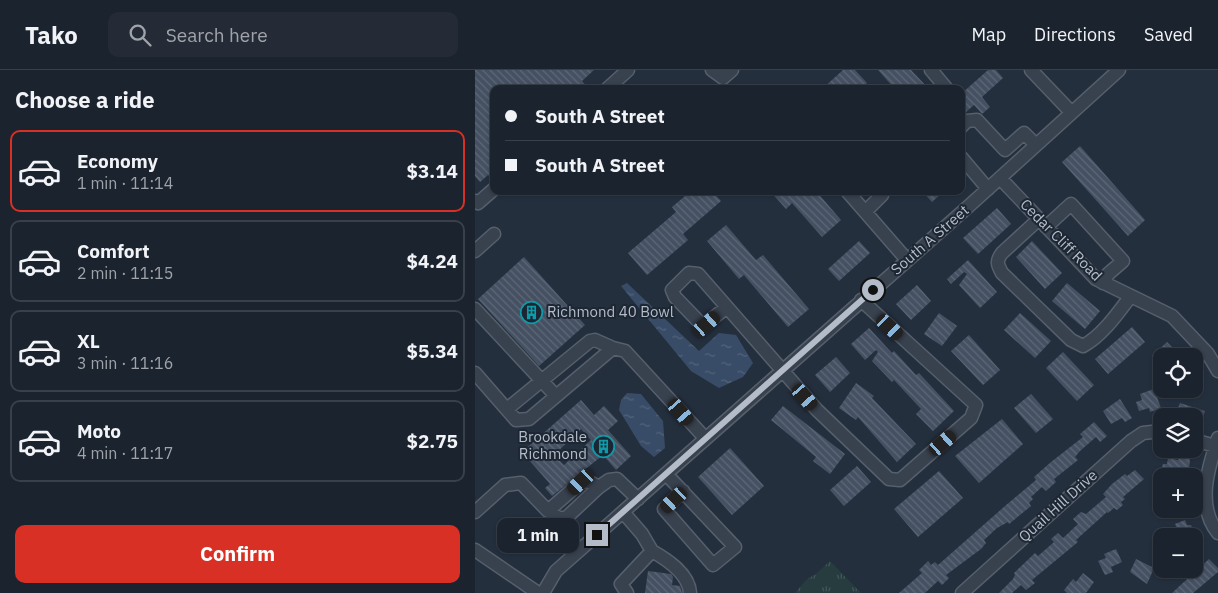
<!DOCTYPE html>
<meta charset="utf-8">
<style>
:root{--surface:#1b232e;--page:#242b36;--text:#f1f3f6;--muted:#a0a4aa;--line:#39404a;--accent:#d93025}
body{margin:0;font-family:"IBM Plex Sans",sans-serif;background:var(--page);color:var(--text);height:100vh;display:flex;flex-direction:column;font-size:19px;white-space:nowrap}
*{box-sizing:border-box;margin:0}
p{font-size:16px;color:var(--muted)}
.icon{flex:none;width:28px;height:28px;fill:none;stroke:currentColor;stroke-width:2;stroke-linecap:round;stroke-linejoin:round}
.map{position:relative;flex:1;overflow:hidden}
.side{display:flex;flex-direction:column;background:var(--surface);width:475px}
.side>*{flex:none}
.hud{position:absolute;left:15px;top:15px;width:475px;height:110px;border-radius:10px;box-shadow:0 1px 4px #0004,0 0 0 1px var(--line);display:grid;align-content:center;height:110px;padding:0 15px;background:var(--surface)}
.buttons{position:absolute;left:678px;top:278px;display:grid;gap:10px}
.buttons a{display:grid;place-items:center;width:50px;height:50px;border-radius:10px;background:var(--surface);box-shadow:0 1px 4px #0004,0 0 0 1px var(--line);font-size:25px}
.end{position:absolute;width:22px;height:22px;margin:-11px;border:6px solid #b4bcc9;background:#111;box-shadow:0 0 0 2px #111}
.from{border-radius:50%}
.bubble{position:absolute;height:35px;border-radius:10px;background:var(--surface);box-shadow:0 1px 4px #0004,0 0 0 1px var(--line);font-size:16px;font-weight:700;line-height:35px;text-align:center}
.car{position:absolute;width:15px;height:30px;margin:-15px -8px;border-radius:6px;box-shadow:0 0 4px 1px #0007;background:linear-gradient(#222 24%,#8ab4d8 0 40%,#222 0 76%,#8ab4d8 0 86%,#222 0)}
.hud b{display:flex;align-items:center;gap:18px;height:48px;font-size:19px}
.hud b+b{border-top:1px solid var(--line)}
.hud i{width:12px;height:12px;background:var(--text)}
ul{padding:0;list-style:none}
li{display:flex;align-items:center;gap:15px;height:82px;margin:0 10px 8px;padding:0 5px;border:2px solid var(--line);border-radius:10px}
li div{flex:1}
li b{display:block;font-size:19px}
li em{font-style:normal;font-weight:700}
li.current{border-color:var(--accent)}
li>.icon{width:45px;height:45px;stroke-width:1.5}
h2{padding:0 15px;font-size:22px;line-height:60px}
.primary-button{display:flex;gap:10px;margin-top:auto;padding:10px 15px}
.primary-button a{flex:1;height:58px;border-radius:10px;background:var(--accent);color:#fff;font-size:20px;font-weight:700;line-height:58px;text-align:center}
header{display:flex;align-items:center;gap:30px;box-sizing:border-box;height:70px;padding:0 25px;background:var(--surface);border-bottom:1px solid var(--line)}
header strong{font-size:24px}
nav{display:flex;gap:28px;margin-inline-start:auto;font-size:18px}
.search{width:350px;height:45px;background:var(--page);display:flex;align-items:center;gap:12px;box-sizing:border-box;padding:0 18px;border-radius:10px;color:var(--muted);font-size:19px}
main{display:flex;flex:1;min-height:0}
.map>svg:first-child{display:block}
</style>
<header>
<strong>Tako</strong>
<div class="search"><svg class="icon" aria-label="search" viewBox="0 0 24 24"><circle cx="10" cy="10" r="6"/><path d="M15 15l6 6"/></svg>Search here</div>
<nav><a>Map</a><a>Directions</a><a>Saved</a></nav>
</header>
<main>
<section class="side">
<h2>Choose a ride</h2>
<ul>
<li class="current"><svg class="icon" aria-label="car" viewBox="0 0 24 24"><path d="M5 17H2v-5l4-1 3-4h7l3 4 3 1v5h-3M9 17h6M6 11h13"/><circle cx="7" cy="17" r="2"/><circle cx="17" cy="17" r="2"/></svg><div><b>Economy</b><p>1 min · 11:14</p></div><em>$3.14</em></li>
<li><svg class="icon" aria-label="car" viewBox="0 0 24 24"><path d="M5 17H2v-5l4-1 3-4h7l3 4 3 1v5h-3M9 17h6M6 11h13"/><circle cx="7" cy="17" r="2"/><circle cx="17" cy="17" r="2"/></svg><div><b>Comfort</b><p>2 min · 11:15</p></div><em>$4.24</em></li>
<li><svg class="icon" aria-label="car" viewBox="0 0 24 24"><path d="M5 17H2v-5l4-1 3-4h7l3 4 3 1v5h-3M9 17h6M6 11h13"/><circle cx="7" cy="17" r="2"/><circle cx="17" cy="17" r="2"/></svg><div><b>XL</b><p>3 min · 11:16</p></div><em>$5.34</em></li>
<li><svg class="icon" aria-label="car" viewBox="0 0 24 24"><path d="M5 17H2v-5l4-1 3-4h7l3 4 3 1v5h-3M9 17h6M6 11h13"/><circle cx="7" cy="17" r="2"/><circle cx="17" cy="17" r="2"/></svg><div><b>Moto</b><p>4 min · 11:17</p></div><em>$2.75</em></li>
</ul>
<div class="primary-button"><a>Confirm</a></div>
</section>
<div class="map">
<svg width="743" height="523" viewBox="0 0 743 523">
<defs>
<pattern id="grass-tufts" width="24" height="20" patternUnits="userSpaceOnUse" patternTransform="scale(1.25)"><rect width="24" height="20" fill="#263c3f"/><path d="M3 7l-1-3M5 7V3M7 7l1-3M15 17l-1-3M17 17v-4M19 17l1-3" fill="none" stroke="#435659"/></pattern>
<pattern id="water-ripples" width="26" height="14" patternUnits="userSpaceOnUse" patternTransform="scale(1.25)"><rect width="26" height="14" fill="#394c67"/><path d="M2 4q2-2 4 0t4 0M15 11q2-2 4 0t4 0" fill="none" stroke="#53647b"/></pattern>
<pattern id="building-back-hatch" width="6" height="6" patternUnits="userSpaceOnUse" patternTransform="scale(1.25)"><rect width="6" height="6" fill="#455162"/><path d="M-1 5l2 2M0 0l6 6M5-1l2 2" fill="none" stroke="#5d6877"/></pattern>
</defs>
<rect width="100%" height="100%" fill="#242f3e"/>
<path fill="url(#grass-tufts)" d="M355 491 386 523H320L331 510 342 503Z"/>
<path fill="url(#water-ripples)" d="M152 213 224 281 244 263 261 265 278 293 268 307 244 318 216 301 146 216Z
M152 323 166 324 188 351 190 378 179 387 166 376 144 340 146 330Z"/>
<path fill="url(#building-back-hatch)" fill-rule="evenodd" d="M0 0H119L107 11 114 19H19V111L13 105 5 112 0 106Z
M368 0H380L392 13 386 19H347Z
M403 0H436L454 19H420Z
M513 0H521L528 8 507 27 515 37 507 44 499 35 490 43 486 38V24Z
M605 76 670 150 653 166 587 92Z
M216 121H237L246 131 208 164 213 170 172 205 153 183 201 142 197 137Z
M295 121H341L366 150 347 167 317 133 311 139Z
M447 121H469L457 132Z
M522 138 536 154 503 184 488 168Z
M251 155 281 190 288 185 334 239 313 257 269 205 264 209 232 171Z
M384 171 395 183 364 211 353 199Z
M557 171 587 203 570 219 541 187Z
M49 187 110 255 64 296 3 229Z
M493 190 522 222 505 238 484 215 492 204 489 202 476 214 472 209Z
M592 213 625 241 610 259 577 231Z
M442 215 456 231 436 250 421 234Z
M464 243 482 256 467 276 449 264Z
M545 243 576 271 560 288 529 260Z
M657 257 670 272 633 304 620 289Z
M394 258 417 283 419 281 441 305 444 303 479 341 458 361 441 344 446 339 419 310 417 312 397 291 403 282 401 280 390 290 376 274Z
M494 265 525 300 508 315 476 281Z
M692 272 698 278 694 282 698 286H677Z
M588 282 619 315 602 331 571 298Z
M361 287 375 303 355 322 340 305Z
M381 313 399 326 397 328 441 374 422 392 383 347 381 350 364 338Z
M679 319 686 338 675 342 674 338 664 341 661 332 667 330 665 324Z
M556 324 578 349 561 363 539 338Z
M645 329 657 348 650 352 647 348 636 354 628 341Z
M106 330 119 345 129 336 143 351 133 360 156 386 141 400 128 385 77 426 70 418 75 414 47 382ZM106 359 116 370 89 395 79 385Z
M705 333 730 341 726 353 719 351V346H709L701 343Z
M308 336 370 384 355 404 338 391 341 387 296 350Z
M527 349 548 374 504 413 480 386Z
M619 352 632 366 625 372 621 367 605 381 600 387 603 390 579 409 581 412 571 421 567 417 556 427 558 429 554 433 556 436 534 454 533 452 522 458 509 470 511 473 506 479 471 505 474 508 467 515 463 511 450 523H424L447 503 444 500 453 491 456 495 460 492 463 495 530 436 561 410 559 407 576 392 608 367 605 364Z
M255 378 289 416 257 445 223 407Z
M704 387 715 389 714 399 705 398 704 403H701V406H691V402L686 401 688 394H692L693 388 703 390Z
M382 396 396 412 369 436 355 420Z
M660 400 669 409 648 427 650 429 646 432 648 435 642 440 639 438 633 443 632 442 601 470 603 472 557 510 560 513 551 520 546 515 537 523H524L538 509 540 505 539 503 560 483 563 486 579 472 576 469 583 463 588 468 603 454 598 449 606 442 611 444 631 427 628 424 637 414 650 404 652 406Z
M464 401 488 428 443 467 419 439Z
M710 450 712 455H716L721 466H705L700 454Z
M641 479 647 492 636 497 638 502 630 505 623 491 631 488 629 484Z
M661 489 679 498 672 514 655 502Z
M734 489 743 498V502L718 523H697Z
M173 501 196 504 198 507 197 515 205 516 207 523H170Z
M608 503 619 512 611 523H592L589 520 598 509 601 512Z"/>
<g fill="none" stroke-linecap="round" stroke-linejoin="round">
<defs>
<path id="minor" d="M237 0 248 8 257 0
M456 0 472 19
M556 0 596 42
M132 19 153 0
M486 57 492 51 502 50 530 80 549 63 561 75
M486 87 513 119
M525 108 621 209 697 246 733 284 743 301
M372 121 432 190
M0 131 3 133 19 119
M390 142 407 125 408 121
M564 149 527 183C521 191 522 194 527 203L596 270 608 276C627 266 643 243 655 227
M571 157 596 134 648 191 633 204 628 213
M0 181 19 164
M252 237 228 256 200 227 197 220 214 203 223 204 342 340 414 409 425 410 496 348 501 335 386 230
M0 239 81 326
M0 303 41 350 54 349 138 278 150 281 230 368
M32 339 115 271 120 270 138 278
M743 368C733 398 721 436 743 463
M719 370 740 376
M191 404 260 477 238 495 189 439 208 421
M73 441 84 448H91L124 417
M0 442 30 415 46 413 73 441 106 412 113 411 124 417 134 410 142 409 163 429
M148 442 167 464 177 481 146 514 152 523
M0 480 63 523
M177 481C193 490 214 504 215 523
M68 523 81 501 495 135 644 0
M487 523 656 371 668 363 686 361"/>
</defs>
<use href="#minor" stroke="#565f6c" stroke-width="15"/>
<use href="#minor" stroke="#38414e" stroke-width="12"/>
</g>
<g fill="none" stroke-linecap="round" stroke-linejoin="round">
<path stroke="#b4bcc9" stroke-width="6" d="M122 465 398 220"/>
</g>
<defs>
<symbol id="building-ring" viewBox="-11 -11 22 22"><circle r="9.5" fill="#1d2633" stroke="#0f9aa8" stroke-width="1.5"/><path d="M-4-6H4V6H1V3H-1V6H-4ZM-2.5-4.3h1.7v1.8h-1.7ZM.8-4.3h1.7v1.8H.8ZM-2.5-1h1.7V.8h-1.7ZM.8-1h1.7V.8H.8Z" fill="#0f9aa8"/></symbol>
</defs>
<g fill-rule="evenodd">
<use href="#building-ring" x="44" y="230" width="25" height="25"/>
<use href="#building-ring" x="116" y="364" width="25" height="25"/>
</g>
<g text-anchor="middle" stroke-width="4" stroke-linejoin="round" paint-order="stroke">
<g font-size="15" fill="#b4bcc9" stroke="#1d2633">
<text transform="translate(455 170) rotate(-41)" y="5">South A Street</text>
<text transform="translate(586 170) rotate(45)" y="5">Cedar Cliff Road</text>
<text transform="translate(583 436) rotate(-42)" y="5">Quail Hill Drive</text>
</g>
<g font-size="15" fill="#b4bcc9" stroke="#1d2633" text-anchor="start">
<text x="72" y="247">Richmond 40 Bowl</text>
<text x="112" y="372" text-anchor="end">Brookdale<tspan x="112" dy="17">Richmond</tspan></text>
</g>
</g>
</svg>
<div class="buttons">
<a><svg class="icon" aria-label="locate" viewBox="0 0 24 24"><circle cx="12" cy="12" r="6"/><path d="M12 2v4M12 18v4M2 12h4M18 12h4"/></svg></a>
<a><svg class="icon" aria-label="layers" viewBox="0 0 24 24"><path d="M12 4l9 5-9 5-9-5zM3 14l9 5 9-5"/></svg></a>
<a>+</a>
<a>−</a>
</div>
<i class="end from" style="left:398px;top:220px"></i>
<i class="end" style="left:122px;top:465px"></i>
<div class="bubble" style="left:22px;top:448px;width:82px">1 min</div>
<i class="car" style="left:232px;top:254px;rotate:49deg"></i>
<i class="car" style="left:415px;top:257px;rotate:133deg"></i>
<i class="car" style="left:330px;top:327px;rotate:139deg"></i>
<i class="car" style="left:206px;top:342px;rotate:139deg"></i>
<i class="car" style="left:468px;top:373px;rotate:49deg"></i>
<i class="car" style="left:106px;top:412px;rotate:227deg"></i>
<i class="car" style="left:199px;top:430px;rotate:227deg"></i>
<div class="hud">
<b><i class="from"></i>South A Street</b>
<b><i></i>South A Street</b>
</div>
</div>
</main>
